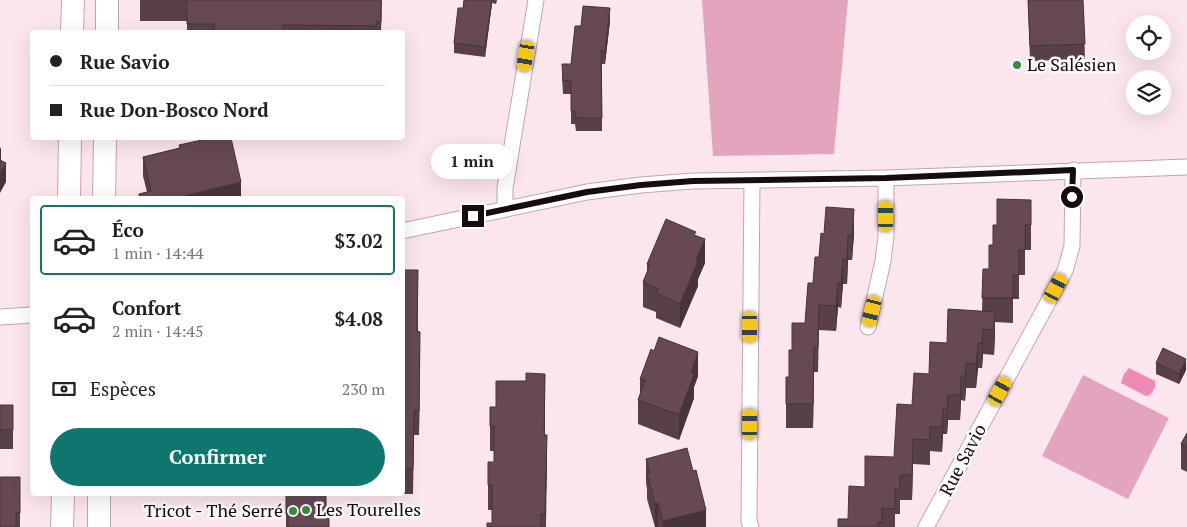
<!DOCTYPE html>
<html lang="fr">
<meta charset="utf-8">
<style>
:root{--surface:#fff;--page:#f2f2f2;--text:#222;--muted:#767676;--line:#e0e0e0;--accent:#0f766e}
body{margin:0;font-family:"PT Serif",serif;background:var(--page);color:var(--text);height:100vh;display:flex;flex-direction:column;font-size:19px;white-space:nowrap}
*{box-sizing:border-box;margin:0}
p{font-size:16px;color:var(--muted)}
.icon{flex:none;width:28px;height:28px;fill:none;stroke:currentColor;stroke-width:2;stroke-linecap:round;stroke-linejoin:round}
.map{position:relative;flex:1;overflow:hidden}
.drawer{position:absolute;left:30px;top:196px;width:375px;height:300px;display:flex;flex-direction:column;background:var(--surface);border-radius:5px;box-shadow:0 5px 20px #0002}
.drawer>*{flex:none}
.guide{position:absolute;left:30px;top:30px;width:375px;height:110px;border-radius:5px;box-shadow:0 5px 20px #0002;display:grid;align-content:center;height:110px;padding:0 20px;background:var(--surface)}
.tools{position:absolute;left:1126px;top:15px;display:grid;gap:10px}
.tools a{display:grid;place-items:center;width:45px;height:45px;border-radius:50%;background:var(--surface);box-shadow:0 5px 20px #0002;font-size:25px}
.end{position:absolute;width:22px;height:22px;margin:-11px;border:6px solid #160b10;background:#fff;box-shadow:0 0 0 2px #fff}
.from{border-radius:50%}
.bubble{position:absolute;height:35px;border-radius:18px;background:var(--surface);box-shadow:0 5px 20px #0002;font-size:16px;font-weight:700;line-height:35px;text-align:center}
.car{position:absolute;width:15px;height:30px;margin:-15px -8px;border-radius:6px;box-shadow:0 0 4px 1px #0007;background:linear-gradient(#f5c518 24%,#345 0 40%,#f5c518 0 76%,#345 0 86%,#f5c518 0)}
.guide b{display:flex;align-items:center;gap:18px;height:48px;font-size:19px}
.guide b+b{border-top:1px solid var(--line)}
.guide i{width:12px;height:12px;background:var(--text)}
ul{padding:9px 0 0;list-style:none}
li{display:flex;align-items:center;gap:15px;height:70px;margin:0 10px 8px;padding:0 10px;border:2px solid transparent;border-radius:5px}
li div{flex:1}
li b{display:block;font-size:19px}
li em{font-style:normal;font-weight:700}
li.current{border-color:var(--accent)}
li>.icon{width:45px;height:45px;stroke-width:1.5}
.pay{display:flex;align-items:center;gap:12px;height:55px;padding:0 20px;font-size:19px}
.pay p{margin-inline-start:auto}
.button{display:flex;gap:10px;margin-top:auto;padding:10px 20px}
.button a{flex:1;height:58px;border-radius:30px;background:var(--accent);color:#fff;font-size:20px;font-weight:700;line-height:58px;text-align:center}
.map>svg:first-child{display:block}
</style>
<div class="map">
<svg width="1187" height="527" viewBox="0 0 1187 527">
<rect width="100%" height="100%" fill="#fce6ee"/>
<path fill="#e3a5be" d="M702 0H848L834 154 713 156Z
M1083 375 1169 418 1128 499 1042 456Z"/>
<path fill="#ed8bb4" d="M1129 368 1155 381V388L1150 395 1146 396 1121 383 1124 374Z"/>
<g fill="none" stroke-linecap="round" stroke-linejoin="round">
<defs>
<path id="minor" d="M505 209V188L536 0
M402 231 587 192 641 185 693 181 886 178 1187 167
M0 317 32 315
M868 327 883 261 886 236V178
M751 527 749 521 752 180
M926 527 1065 271 1072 246 1073 170"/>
<path id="primary" d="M72 32 73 0
M107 32V0
M69 199 70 138
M104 199 105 138
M62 527 63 494
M99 527V494"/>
</defs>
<use href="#minor" stroke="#c4a3af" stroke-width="17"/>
<use href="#primary" stroke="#c4a3af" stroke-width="24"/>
<use href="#minor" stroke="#fff" stroke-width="15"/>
<use href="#primary" stroke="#fff" stroke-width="22"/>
</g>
<path fill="#583f49" d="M140 0H382L381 32H187V21H140Z
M464 0H497L496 4 492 3 485 57 454 53V43L463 8Z
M1028 0H1083L1085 59 1030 61Z
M610 21 605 64H602V131H576L575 124H571V94H563L562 77 571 64 581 26Z
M179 145 241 199H139V194L147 192 143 176V157L179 148Z
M1031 200V250H1025V275H1019V299H1013V323L995 322 994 355 983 354 982 368H978L976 388H966L965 401 961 400 960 420H948L947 434H943L942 452 930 451V465L913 464 912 500H900V514H895V527H838L848 519 865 487 894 457 912 405 929 374 982 311 983 269H989L997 225Z
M824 234H854L852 260H848L847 284H843L841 308 838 307 836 331 819 330 818 372H814L813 428H786V377H789L792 350 805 323Z
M696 235 705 263 698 279V286L680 328 656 318V312L643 307V282L647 272V264Z
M402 270 418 294V331L420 356 419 435H414L413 494H400H402Z
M1156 363 1186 370 1179 384 1156 374Z
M545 374V435L547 460 546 527H487L492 523V510H488V485L494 462V451H490V407H496L526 381Z
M698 376 694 387V398L679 440 638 424V400L640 394V379Z
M0 405H13V449H0Z
M1187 433V472L1181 469V444Z
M646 459 706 527H655L647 499V489L646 483Z
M20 477V527H0Z
M286 494 326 509 329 527H286Z"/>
<path fill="#47333c" d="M492 0V3L485 57V47Z
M610 8V21L605 64V51Z
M1 147V166L0 168V149Z
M6 163V182L0 193V174Z
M241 182V199H185V196Z
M854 209V234L852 260V236Z
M848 235V260L847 284V259Z
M705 239V263L698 279V286L680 328V304L696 260Z
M843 259V284L841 308V283Z
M838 283V307L836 331V306Z
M995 312V337L994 355V330Z
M983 329V354L982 368V343Z
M420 332V356L419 435V411Z
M978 343V368L976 388V364Z
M814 347V372L813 428V404Z
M698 352V376L694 387V398L679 440V415L691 372Z
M1186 359V370L1179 384V374Z
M966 363V388L965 401V376Z
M961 376V400L960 420V395Z
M948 395V420L947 434V409Z
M943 409V434L942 452V427Z
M547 435V460L545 527Z
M913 439V464L912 500V475Z
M658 503V527H655V504Z
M706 510V527H663V521Z"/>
<path fill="#664955" stroke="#47333c" d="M187 0H381V22H376V26L283 25V32H214V24H187Z
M464 0H492L485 47 454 43 458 8H463Z
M1028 0H1083L1085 44 1030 46Z
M583 6 610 8 605 51 601 50 602 118H576L575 111H571V80L563 81 562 64H571L575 26H581Z
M211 138H224V139L231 138 241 182 185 196 186 199H140L139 194 151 191 143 157 180 148 179 145Z
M0 160 6 163 0 174Z
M997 199 1031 200V225H1025V250H1019V275H1013V298H982L983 269H989V245H993V225H997Z
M826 207 854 209 852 236 848 235 847 259H843L841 283H838L836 306 819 305 818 347H814L813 404H786V377H789V350H792V323H805L808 283H813L815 257H819L821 233 824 234Z
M666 219 696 232 694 235 705 239 696 260 698 261 680 304 656 293 659 289 643 282 650 265 647 264Z
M402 270H418L417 331 420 332 419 411 414 410 413 469H402Z
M948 309 995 312 994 330 983 329 982 343H978L976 364 966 363 965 376H961L960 395H948L947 409H943L942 427H930V440L913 439 912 475H900V489H895V509L882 508V522H878V527H838V519H848L849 486 865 487V456L894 457 897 404 912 405 914 373 929 374 930 342 947 343Z
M659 337 698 352 691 372 694 374 679 415 638 400 645 380 640 379 651 349 654 351Z
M1163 348 1186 359 1179 374 1156 363Z
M526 373 545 374 544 435H547L545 514H541V527H487V523H492V485H488V462H494V426H490V407H496V381H526Z
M0 405H13V430H0Z
M1187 433V447L1181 444Z
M687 448 693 471 696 470 706 510 663 521 658 503 655 504 647 474H650L646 459Z
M0 477H20V513H16V527H0Z
M286 494H326V509H329V527H288V514H286Z"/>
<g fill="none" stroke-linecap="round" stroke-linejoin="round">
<path stroke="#160b10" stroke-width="6" d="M473 216 587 192 641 185 693 181 886 178 1073 170 1072 197"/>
</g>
<g fill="#349041" stroke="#fafafa" stroke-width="2">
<circle cx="1017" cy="65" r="5"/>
<circle cx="306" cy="510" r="5"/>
<circle cx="293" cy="511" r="5"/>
</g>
<g text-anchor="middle" stroke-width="5" stroke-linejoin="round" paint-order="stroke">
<g font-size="18" fill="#160b10" stroke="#fafafa" text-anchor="start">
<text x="1027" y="71">Le Salésien</text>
<text x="316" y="516">Les Tourelles</text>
<text x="283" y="517" text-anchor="end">Tricot - Thé Serré</text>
</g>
<g font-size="18" fill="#160b10" stroke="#fafafa">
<text transform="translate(963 460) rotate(-62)" y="6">Rue Savio</text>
</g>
</g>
</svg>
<div class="tools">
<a><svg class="icon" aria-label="locate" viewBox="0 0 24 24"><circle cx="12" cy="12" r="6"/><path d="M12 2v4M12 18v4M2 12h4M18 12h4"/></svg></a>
<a><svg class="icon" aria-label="layers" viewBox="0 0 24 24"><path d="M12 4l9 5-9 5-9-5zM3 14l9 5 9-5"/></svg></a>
</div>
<i class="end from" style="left:1072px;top:197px"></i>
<i class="end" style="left:473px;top:216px"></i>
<div class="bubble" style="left:431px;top:144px;width:82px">1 min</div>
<i class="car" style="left:526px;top:56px;rotate:189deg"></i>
<i class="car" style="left:886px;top:216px;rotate:0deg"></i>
<i class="car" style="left:1056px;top:288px;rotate:28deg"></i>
<i class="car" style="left:872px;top:311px;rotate:194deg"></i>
<i class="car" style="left:750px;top:327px;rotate:180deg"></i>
<i class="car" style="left:1000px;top:391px;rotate:29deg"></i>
<i class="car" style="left:750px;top:424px;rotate:0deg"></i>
<div class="guide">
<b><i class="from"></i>Rue Savio</b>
<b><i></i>Rue Don-Bosco Nord</b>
</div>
<section class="drawer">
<ul>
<li class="current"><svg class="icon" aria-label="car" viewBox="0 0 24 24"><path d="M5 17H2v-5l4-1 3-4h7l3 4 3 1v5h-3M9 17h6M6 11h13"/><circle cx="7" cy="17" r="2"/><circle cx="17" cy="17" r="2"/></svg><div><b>Éco</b><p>1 min · 14:44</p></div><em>$3.02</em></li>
<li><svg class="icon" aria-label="car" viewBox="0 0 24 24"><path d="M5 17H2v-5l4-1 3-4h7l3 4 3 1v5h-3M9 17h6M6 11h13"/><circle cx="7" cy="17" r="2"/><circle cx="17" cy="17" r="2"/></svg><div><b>Confort</b><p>2 min · 14:45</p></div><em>$4.08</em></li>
</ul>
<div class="pay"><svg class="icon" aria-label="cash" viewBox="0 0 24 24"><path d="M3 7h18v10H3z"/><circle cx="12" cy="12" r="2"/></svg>Espèces<p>230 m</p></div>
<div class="button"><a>Confirmer</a></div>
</section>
</div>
